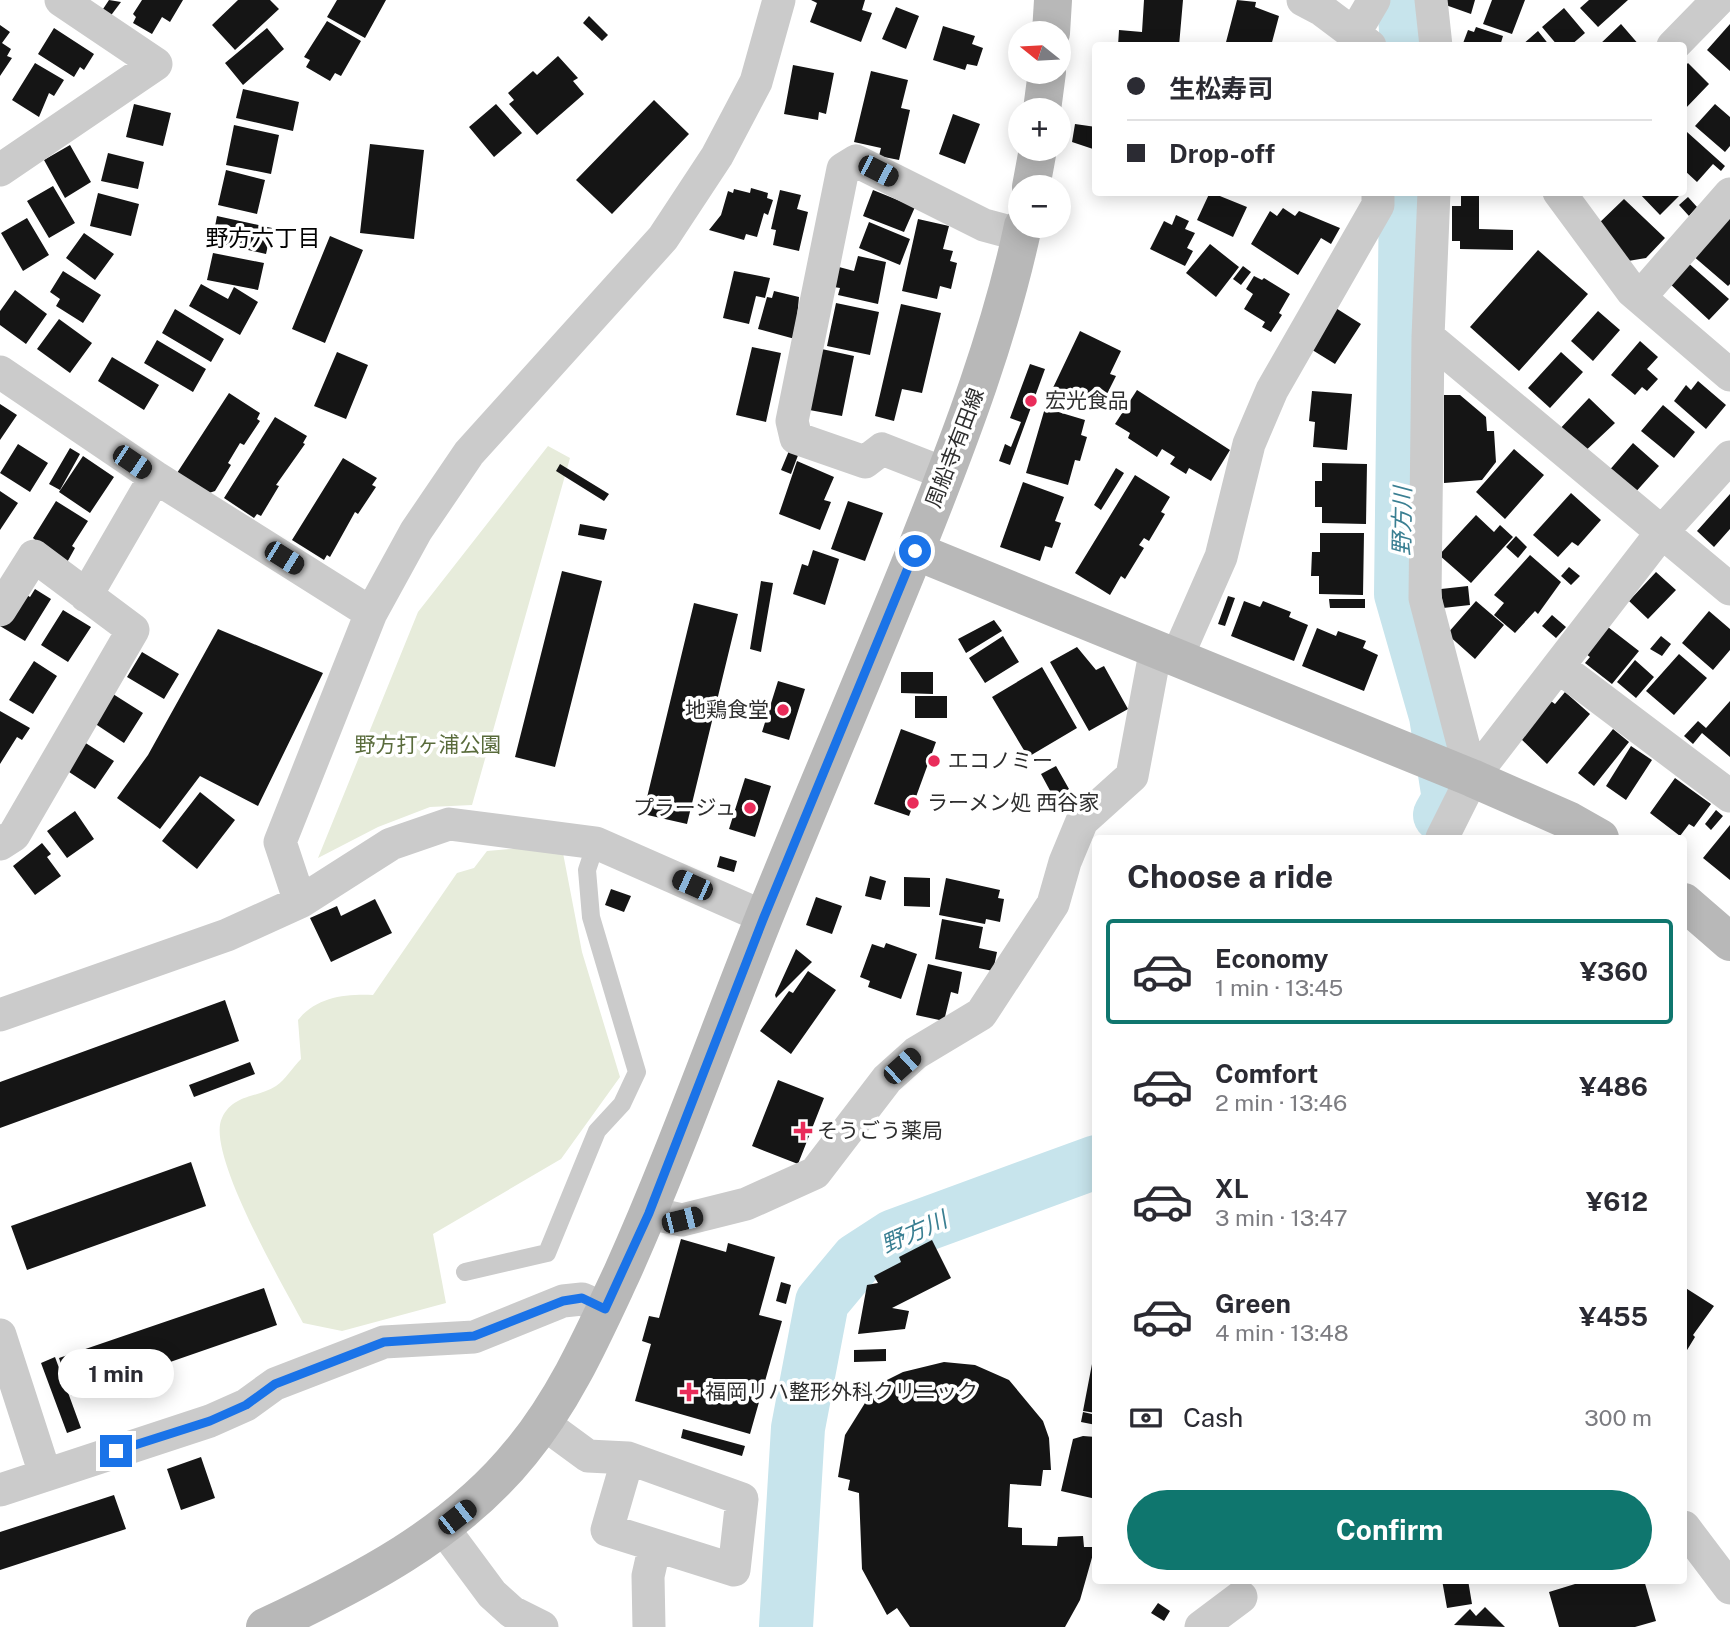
<!DOCTYPE html>
<meta charset="utf-8">
<style>
:root{--surface:#fff;--page:#f2f2f3;--text:#2b2b33;--muted:#7c7c81;--line:#e1e1e2;--accent:#0f766e}
body{margin:0;font-family:"Public Sans","Noto Sans JP",sans-serif;background:var(--page);color:var(--text);height:100vh;display:flex;flex-direction:column;font-size:26px;white-space:nowrap}
*{box-sizing:border-box;margin:0}
p{font-size:23px;color:var(--muted)}
.icon{flex:none;width:38px;height:38px;fill:none;stroke:currentColor;stroke-width:2;stroke-linecap:round;stroke-linejoin:round}
.map{position:relative;flex:1;overflow:hidden}
.sheet{position:absolute;left:1092px;top:835px;width:595px;height:749px;display:flex;flex-direction:column;background:var(--surface);border-radius:7px;box-shadow:0 4px 18px #0003}
.sheet>*{flex:none}
.hud{position:absolute;left:1092px;top:42px;width:595px;height:154px;border-radius:7px;box-shadow:0 4px 18px #0003;display:grid;align-content:center;height:154px;padding:0 35px;background:var(--surface)}
.needle{width:46px;rotate:288deg}
.fabs{position:absolute;left:1008px;top:21px;display:grid;gap:14px}
.fabs a{display:grid;place-items:center;width:63px;height:63px;border-radius:50%;background:var(--surface);box-shadow:0 4px 18px #0003;font-size:35px}
.end{position:absolute;width:32px;height:32px;margin:-16px;border:9px solid #1a73e8;background:#fff;box-shadow:0 0 0 4px #fff}
.from{border-radius:50%}
.bubble{position:absolute;height:49px;border-radius:24px;background:var(--surface);box-shadow:0 4px 18px #0003;font-size:23px;font-weight:700;line-height:49px;text-align:center}
.car{position:absolute;width:21px;height:42px;margin:-21px -10px;border-radius:9px;box-shadow:0 0 5px 2px #0007;background:linear-gradient(#222 24%,#8ab4d8 0 40%,#222 0 76%,#8ab4d8 0 86%,#222 0)}
.hud b{display:flex;align-items:center;gap:24px;height:66px;font-size:26px}
.hud b+b{border-top:2px solid var(--line)}
.hud i{width:18px;height:18px;background:var(--text)}
ul{padding:0;list-style:none}
li{display:flex;align-items:center;gap:21px;height:105px;margin:0 14px 10px;padding:0 21px;border:4px solid transparent;border-radius:7px}
li div{flex:1}
li b{display:block;font-size:26px}
li em{font-style:normal;font-weight:700}
li.selected{border-color:var(--accent)}
li>.icon{width:63px;height:63px;stroke-width:1.5}
h2{padding:0 35px;font-size:32px;line-height:84px}
.pay{display:flex;align-items:center;gap:18px;height:77px;padding:0 35px;font-size:26px}
.pay p{margin-inline-start:auto}
.button{display:flex;gap:14px;margin-top:auto;padding:14px 35px}
.button a{flex:1;height:80px;border-radius:42px;background:var(--accent);color:#fff;font-size:28px;font-weight:700;line-height:80px;text-align:center}
.map>svg:first-child{display:block}
</style>
<div class="map">
<svg width="1730" height="1627" viewBox="0 0 1730 1627">
<rect width="100%" height="100%" fill="#fff"/>
<path fill="#e7ecdb" d="M548 446 570 458 472 805 430 807 378 827 318 858 418 612Z
M532 847 563 853 582 952 620 1077 561 1159 433 1234 446 1303 342 1331 303 1323C284 1287 205 1152 222 1118 233 1094 257 1098 276 1086 285 1080 293 1067 301 1059L298 1020C317 997 344 994 373 995L457 873 474 868 487 851Z"/>
<g fill="none" stroke-linecap="round" stroke-linejoin="round">
<path stroke="#c7e4ec" stroke-width="54" d="M1404 0 1407 46
M1406 192 1401 594 1436 716 1449 799 1440 815
M786 1627 798 1428 822 1302 857 1260 894 1236 1096 1162"/>
</g>
<path fill="#151515" d="M109 0 121 2 109 18 101 12Z
M142 0H183L170 22 162 17 152 34 133 23 136 17 133 14Z
M238 0H270L279 9 235 50 212 25Z
M337 0H386L365 38 327 17Z
M811 0H865L862 10 872 13 861 42 810 22 817 3Z
M1144 0H1183L1179 46H1118L1119 30 1142 32Z
M1237 0 1256 2 1255 7 1279 16 1271 46H1225Z
M1441 0H1475L1471 14 1440 3Z
M1492 0H1525L1512 34 1483 24Z
M1589 0H1628L1598 27 1580 8Z
M896 7 919 16 906 49 882 39Z
M1564 8 1585 33 1570 46H1558L1542 27Z
M589 16 608 35 602 41 583 23Z
M327 21 361 41 341 76 335 73 330 81 306 67 310 60 304 57Z
M1621 24 1640 46H1598Z
M1730 24V71L1707 50Z
M0 25 10 32 2 43 11 49 7 56 12 58 0 76Z
M943 26 975 36 972 44 983 48 977 66 967 64 965 70 933 60Z
M1476 27 1503 36 1500 46H1462L1468 30 1474 32Z
M54 28 94 54 84 70 80 67 74 77 38 54Z
M267 28 284 49 243 85 225 63Z
M1538 31 1550 46H1521Z
M558 56 578 78 573 81 584 94 537 135 509 104 514 100 508 93 533 71 537 75Z
M35 63 64 80 54 96 49 93 39 117 12 100Z
M1688 63 1709 84 1684 110V67Z
M793 65 834 73 826 114 819 112 818 120 784 114Z
M871 71 908 80 901 108 910 110 899 160 879 156 881 148 854 142Z
M243 89 299 102 293 131 236 118Z
M654 100 689 134 612 214 576 180Z
M134 104 171 113 163 146 126 137Z
M496 104 522 133 494 157 469 127Z
M1715 104 1730 117V146L1725 152 1695 126Z
M953 114 980 124 965 164 939 154Z
M1075 124 1096 127V150L1072 142Z
M234 125 279 135 271 174 226 165Z
M1687 132 1725 166 1721 171 1713 164 1697 182 1684 170V136Z
M370 144 424 150 414 239 360 233Z
M70 145 91 182 65 198 44 160Z
M108 153 144 162 138 189 101 181Z
M226 170 265 180 257 214 218 205Z
M53 186 75 223 49 238 27 201Z
M751 188 768 193 767 198 773 200 768 215 764 213 757 237 746 234 744 240 709 230 721 215 728 191 733 193 734 189 750 193Z
M780 190 801 195 797 209 808 212 799 251 773 245 776 230 771 229Z
M873 190 915 207 904 232 863 216Z
M1210 192 1247 207 1233 237 1197 220Z
M1461 192H1479V229L1513 230V250L1460 249V241H1452V206H1461Z
M1638 192H1683L1660 215Z
M98 193 139 204 131 236 90 226Z
M1688 197 1697 207 1689 216 1679 205Z
M1624 199 1665 238 1646 258 1628 261 1597 225Z
M1283 208 1295 216 1299 211 1340 228 1331 244 1321 238 1298 275 1251 244 1270 211 1277 216Z
M1730 212V284L1728 286 1692 255Z
M1176 215 1189 221 1185 229 1195 233 1187 248 1193 251 1185 266 1150 249 1164 221 1172 225Z
M217 216 272 228 266 254 212 242Z
M27 218 49 255 23 271 1 233Z
M918 219 949 226 943 249 953 251 950 261 957 263 951 289 940 286 937 299 902 291Z
M869 222 910 239 900 265 859 248Z
M84 233 114 254 95 280 66 258Z
M330 236 363 250 325 343 292 329Z
M1210 244 1239 267 1216 297 1186 273Z
M1538 250 1588 294 1519 371 1470 327Z
M213 253 264 263 258 290 207 280Z
M858 256 886 262 878 304 838 295 840 288 834 287 839 267 854 271Z
M1686 261 1729 299 1709 320 1668 282Z
M1243 266 1251 272 1241 285 1233 279Z
M63 271 101 295 83 323 56 306 60 299 50 292Z
M734 271 770 278 765 298 756 296 749 324 723 318Z
M1254 276 1262 280 1264 278 1290 294 1279 313 1282 315 1271 332 1262 327 1265 322 1244 309 1253 294 1246 289Z
M201 284 228 299 234 287 258 302 240 335 189 306Z
M15 290 47 314 26 344 0 325V311Z
M774 291 799 297 795 339 758 329 767 297 772 298Z
M836 303 879 312 870 355 827 346Z
M901 304 941 313 922 393 902 389 894 421 875 416Z
M1331 305 1361 324 1335 364 1301 343Z
M175 309 224 339 211 362 162 333Z
M1598 311 1620 330 1593 361 1571 341Z
M59 319 92 343 70 373 37 349Z
M1080 331 1121 351 1110 374 1116 376 1106 396 1100 393 1092 411 1051 392Z
M157 340 206 369 193 392 144 363Z
M1640 341 1658 357 1647 369 1658 379 1647 391 1642 387 1635 395 1611 375Z
M752 347 781 353 766 422 736 415Z
M817 348 854 356 842 416 804 409Z
M337 352 368 365 346 419 314 406Z
M1561 352 1583 372 1550 408 1528 388Z
M112 357 159 385 144 410 98 381Z
M1030 364 1045 369 1010 465 999 461 1005 444 1011 447 1021 422 1010 418Z
M1698 381 1726 405 1706 429 1674 401 1686 385 1691 390Z
M1137 390 1230 450 1211 481 1189 468 1186 474 1170 464 1175 457 1162 449 1157 457 1128 438 1130 433 1115 424Z
M1312 391 1352 394 1347 450 1313 447 1315 422 1309 421Z
M229 393 260 413 257 419 260 421 244 445 240 443 228 463 231 465 215 491 209 493 177 473Z
M1444 395H1460L1486 417 1487 431H1494L1496 462 1482 480 1444 483Z
M1589 398 1615 423 1580 456 1556 433Z
M0 404 17 415 0 440Z
M1663 405 1695 432 1674 458 1641 431Z
M1045 408 1085 420 1081 435 1087 437 1080 461 1075 460 1068 485 1026 473Z
M275 417 307 436 303 443 305 444 276 485 279 486 261 516 257 514 254 518 224 498Z
M1633 443 1659 466 1633 495 1607 473Z
M18 444 48 463 30 492 0 473Z
M791 446 800 450 791 474 781 470Z
M70 448 80 454 60 490 49 484Z
M1514 449 1544 475 1505 519 1476 492Z
M83 456 114 477 90 513 59 492Z
M343 458 377 478 372 485 376 487 358 514 355 512 330 557 327 555 324 560 292 540Z
M797 461 834 477 824 500 831 502 820 530 779 514Z
M1322 463 1367 464 1366 524 1322 523V507H1315V481H1322Z
M560 464 609 494 604 501 556 471Z
M1116 468 1124 473 1101 510 1094 505Z
M1135 475 1170 497 1161 512 1165 514 1149 541 1144 538 1139 545 1144 548 1125 579 1121 576 1110 595 1075 573Z
M1023 482 1064 497 1055 521 1061 523 1052 548 1045 546 1040 561 1000 547Z
M0 491 18 503 0 530Z
M1571 493 1601 520 1578 546 1572 542 1558 557 1533 535Z
M1730 494V529L1714 547 1697 531Z
M56 501 88 521 72 546 75 548 65 566 33 538Z
M848 501 883 513 865 561 831 549Z
M1476 515 1494 532 1500 525 1513 537 1471 583 1439 555Z
M580 524 607 529 604 540 578 535Z
M1320 533H1364L1363 595 1319 594V576H1311L1312 552H1320Z
M1516 536 1527 547 1518 558 1506 547Z
M813 550 839 559 825 605 793 594 802 564 808 566Z
M1530 555 1561 582 1538 614 1535 611 1515 633 1494 615 1504 603 1494 595Z
M1569 567 1580 576 1571 585 1561 576Z
M562 571 602 581 555 767 515 757Z
M1656 572 1676 590 1648 619 1629 601Z
M761 581 773 583 761 652 750 649Z
M1468 586 1470 605 1443 608 1441 589Z
M35 589 51 599 25 641 0 626 22 592 30 597Z
M1228 596 1235 598 1225 626 1218 624Z
M1329 599H1365V608H1330Z
M1244 601 1260 607 1263 601 1291 612 1289 617 1308 625 1294 661 1231 636Z
M1476 601 1504 625 1475 659 1447 634Z
M694 603 738 614 687 824 643 814Z
M63 610 91 627 68 662 41 645Z
M1709 611 1730 629V650L1713 670 1682 643Z
M1552 615 1566 627 1556 638 1542 626Z
M994 620 1002 631 966 653 958 639Z
M1608 627 1639 651 1612 684 1585 663 1590 657 1586 654Z
M1317 628 1336 636 1338 631 1366 641 1363 648 1378 655 1364 691 1302 666Z
M218 629 323 673 258 806 200 776 160 829 117 798 148 755Z
M1003 636 1019 662 985 683 969 658Z
M1661 636 1671 644 1662 656 1650 649Z
M1077 647 1096 670 1104 666 1128 709 1089 731 1050 662Z
M142 652 179 674 164 699 127 677Z
M1679 654 1707 678 1674 715 1646 691Z
M1635 660 1654 677 1636 698 1617 682Z
M34 661 57 676 33 714 9 700Z
M1042 667 1077 728 1028 757 992 697Z
M901 672H933V694L901 693Z
M778 681 805 689 789 740 762 732Z
M1565 692 1590 714 1547 764 1517 735 1548 699 1555 704Z
M113 694 143 713 124 743 94 723Z
M915 696H947V718H915Z
M1730 701V757L1702 733 1693 744 1684 736 1698 721 1706 728Z
M0 711 30 728 22 740 17 737 0 764Z
M901 729 936 742 909 816 874 804Z
M1613 729 1629 742 1594 786 1578 773Z
M460 740 473 744 470 755 457 751Z
M84 742 114 761 95 789 66 770Z
M1631 746 1652 760 1626 800 1606 786Z
M1056 766 1069 789 1054 798 1041 774Z
M745 778 771 786 755 837 729 829Z
M1675 778 1711 804 1694 827 1689 824 1680 836 1650 813Z
M200 792 235 820 197 869 162 841Z
M1716 810 1723 816 1711 830 1705 824Z
M75 811 94 839 67 858 47 831Z
M1730 825V880L1703 858Z
M42 843 51 854 47 857 61 876 35 895 13 866Z
M720 856 737 861 734 872 717 867Z
M870 876 886 881 881 900 865 896Z
M904 877 930 878V907L904 906Z
M946 878 1000 890 998 898 1004 899 1000 922 986 919 985 924 939 915Z
M611 889 631 896 624 912 605 905Z
M816 897 842 906 832 934 806 925Z
M375 899 392 933 331 962 310 918 337 906 341 916Z
M942 919 983 927 979 948 997 952 993 971 935 959Z
M886 943 917 954 901 999 868 987 870 981 860 977 872 944 884 948Z
M796 949 812 962 776 998 775 995Z
M928 964 962 972 958 994 951 992 944 1021 916 1015Z
M808 971 836 990 791 1054 760 1031 789 991 793 993Z
M225 1000 239 1041 0 1128V1082Z
M250 1062 255 1074 194 1097 189 1085Z
M778 1080 824 1098 798 1164 752 1146Z
M191 1162 206 1206 27 1270 11 1226Z
M681 1239 726 1252 728 1243 775 1257 759 1315 782 1321 750 1434 635 1401 651 1344 642 1341 649 1316 659 1318Z
M932 1240 951 1278 892 1308 909 1311 905 1329 858 1334 867 1285 878 1283 874 1276 901 1262 899 1257Z
M781 1282 791 1285 786 1304 776 1301Z
M1684 1287 1714 1306 1693 1335 1695 1337 1684 1355Z
M264 1288 277 1325 72 1396 59 1358Z
M886 1349V1361L854 1362V1350Z
M55 1357 81 1428 67 1433 41 1363Z
M944 1362 975 1365 1009 1380 1043 1421 1049 1438 1051 1470H1043L1041 1486 1010 1484 1008 1527 1022 1528V1545L1057 1546 1058 1537 1083 1536 1084 1547H1095L1080 1600 1065 1627H910L897 1608 887 1615 862 1569 859 1493 848 1490 850 1480 838 1477 845 1435 870 1395 887 1380 903 1372Z
M1092 1364 1096 1365V1413L1083 1411Z
M1083 1412 1096 1415V1425L1081 1422Z
M683 1429 745 1446 742 1456 681 1438Z
M1083 1436 1096 1437V1499L1061 1491 1073 1439Z
M201 1457 215 1498 181 1510 167 1469Z
M114 1495 126 1529 0 1570V1532Z
M1442 1580H1468L1472 1604 1447 1608Z
M1588 1580H1644L1656 1621 1635 1627H1559L1549 1592Z
M1158 1603 1170 1611 1164 1621 1151 1613Z
M1485 1607 1505 1627 1454 1625 1470 1609 1476 1616Z"/>
<g fill="none" stroke-linecap="round" stroke-linejoin="round">
<path stroke="#cbcbcb" stroke-width="18" d="M465 1272 547 1253 597 1131 622 1104 637 1072 591 917 587 870 596 843"/>
<path stroke="#cbcbcb" stroke-width="33" d="M1303 0 1322 10 1370 46
M1431 0 1436 46
M1354 34 1374 0
M1673 46 1718 0
M0 170 156 64 61 0
M1434 192 1428 337 1425 598 1472 778
M1559 192 1632 291 1730 375
M1640 297 1730 194
M1428 337 1730 589
M0 372 155 477 371 613
M946 474 882 449 865 462 796 438 792 421 843 169 856 161 984 225 1021 235
M86 596 155 477
M0 610 34 556 133 630 14 835 0 844
M1177 657 1221 557 1249 444 1272 390 1378 205V192
M1559 667 1730 796
M1442 838 1472 778 1662 532 1730 457
M300 902 280 842 371 613 416 531 469 453 663 238 717 156 756 82 779 0
M0 1015 227 935 300 902 391 844 449 824 596 843 764 917
M649 1213 682 1220 746 1204 815 1173 887 1079 916 1053 981 1014 1053 904 1065 862 1082 821 1132 776 1156 648
M0 1335 45 1474
M543 1423 588 1456 628 1458 742 1499 734 1570 607 1530 628 1458
M0 1490 210 1421 246 1405 275 1384 384 1342 474 1337 563 1301 582 1299 605 1309
M1684 1527 1730 1588
M443 1528 492 1594 512 1612 542 1627
M649 1627 648 1576 655 1545
M1201 1627 1241 1597"/>
<path stroke="#b8b8b8" stroke-width="38" d="M1051 33 1053 0
M1042 110 1047 72
M1031 187 1038 149
M915 551 1472 778 1570 821 1600 838
M1684 902 1730 942
M265 1627C359 1583 455 1534 521 1452 565 1399 593 1335 622 1273 674 1157 716 1038 763 920 814 793 869 666 920 539 961 436 1000 334 1023 226"/>
</g>
<g fill="none" stroke-linecap="round" stroke-linejoin="round">
<path stroke="#1a73e8" stroke-width="9" d="M116 1451 210 1421 246 1405 275 1384 384 1342 474 1336 563 1301 582 1298 605 1309 649 1213 764 917 915 551"/>
</g>
<g fill="#e92c5a" stroke="#fff" stroke-width="2.5">
<circle cx="1031" cy="401" r="7"/>
<circle cx="783" cy="710" r="7"/>
<circle cx="934" cy="761" r="7"/>
<circle cx="913" cy="803" r="7"/>
<circle cx="750" cy="808" r="7"/>
<path d="M799.5 1120.5h7v7h7v7h-7v7h-7v-7h-7v-7h7z"/>
<path d="M685.5 1381.5h7v7h7v7h-7v7h-7v-7h-7v-7h7z"/>
</g>
<g text-anchor="middle" stroke-width="7" stroke-linejoin="round" paint-order="stroke">
<g font-size="21" fill="#2e2e2e" stroke="#fff" text-anchor="start">
<text x="1045" y="408">宏光食品</text>
<text x="769" y="717" text-anchor="end">地鶏食堂</text>
<text x="948" y="768">エコノミー</text>
<text x="927" y="810">ラーメン処 西谷家</text>
<text x="736" y="815" text-anchor="end">プラージュ</text>
<text x="817" y="1138">そうごう薬局</text>
<text x="705" y="1399">福岡リハ整形外科クリニック</text>
</g>
<g font-size="21" fill="#2e2e2e" stroke="#fff">
<text transform="translate(955 448) rotate(-69)" y="7">周船寺有田線</text>
</g>
<g font-size="21" fill="#596b3b" stroke="#fff">
<text x="428" y="752">野方打ヶ浦公園</text>
</g>
<g font-size="23" fill="#000" stroke="#fff">
<text x="263" y="246">野方六丁目</text>
</g>
<g font-size="23" font-style="italic" fill="#3a7f92" stroke="#fff">
<text transform="translate(1402 521) rotate(-89)" y="8">野方川</text>
<text transform="translate(914 1232) rotate(-24)" y="8">野方川</text>
</g>
</g>
</svg>
<div class="fabs">
<a><svg class="needle" viewBox="-14 -14 28 28"><path d="M0-13l5 13h-10z" fill="#e53935"/><path d="M0 13l5-13h-10z" fill="#7c7c81"/></svg></a>
<a>+</a>
<a>−</a>
</div>
<i class="end from" style="left:915px;top:551px"></i>
<i class="end" style="left:116px;top:1451px"></i>
<div class="bubble" style="left:58px;top:1349px;width:116px">1 min</div>
<i class="car" style="left:878px;top:171px;rotate:117deg"></i>
<i class="car" style="left:132px;top:462px;rotate:124deg"></i>
<i class="car" style="left:284px;top:558px;rotate:122deg"></i>
<i class="car" style="left:692px;top:885px;rotate:294deg"></i>
<i class="car" style="left:902px;top:1066px;rotate:48deg"></i>
<i class="car" style="left:682px;top:1220px;rotate:76deg"></i>
<i class="car" style="left:457px;top:1517px;rotate:52deg"></i>
<div class="hud">
<b><i class="from"></i>生松寿司</b>
<b><i></i>Drop-off</b>
</div>
<section class="sheet">
<h2>Choose a ride</h2>
<ul>
<li class="selected"><svg class="icon" aria-label="car" viewBox="0 0 24 24"><path d="M5 17H2v-5l4-1 3-4h7l3 4 3 1v5h-3M9 17h6M6 11h13"/><circle cx="7" cy="17" r="2"/><circle cx="17" cy="17" r="2"/></svg><div><b>Economy</b><p>1 min · 13:45</p></div><em>¥360</em></li>
<li><svg class="icon" aria-label="car" viewBox="0 0 24 24"><path d="M5 17H2v-5l4-1 3-4h7l3 4 3 1v5h-3M9 17h6M6 11h13"/><circle cx="7" cy="17" r="2"/><circle cx="17" cy="17" r="2"/></svg><div><b>Comfort</b><p>2 min · 13:46</p></div><em>¥486</em></li>
<li><svg class="icon" aria-label="car" viewBox="0 0 24 24"><path d="M5 17H2v-5l4-1 3-4h7l3 4 3 1v5h-3M9 17h6M6 11h13"/><circle cx="7" cy="17" r="2"/><circle cx="17" cy="17" r="2"/></svg><div><b>XL</b><p>3 min · 13:47</p></div><em>¥612</em></li>
<li><svg class="icon" aria-label="car" viewBox="0 0 24 24"><path d="M5 17H2v-5l4-1 3-4h7l3 4 3 1v5h-3M9 17h6M6 11h13"/><circle cx="7" cy="17" r="2"/><circle cx="17" cy="17" r="2"/></svg><div><b>Green</b><p>4 min · 13:48</p></div><em>¥455</em></li>
</ul>
<div class="pay"><svg class="icon" aria-label="cash" viewBox="0 0 24 24"><path d="M3 7h18v10H3z"/><circle cx="12" cy="12" r="2"/></svg>Cash<p>300 m</p></div>
<div class="button"><a>Confirm</a></div>
</section>
</div>
